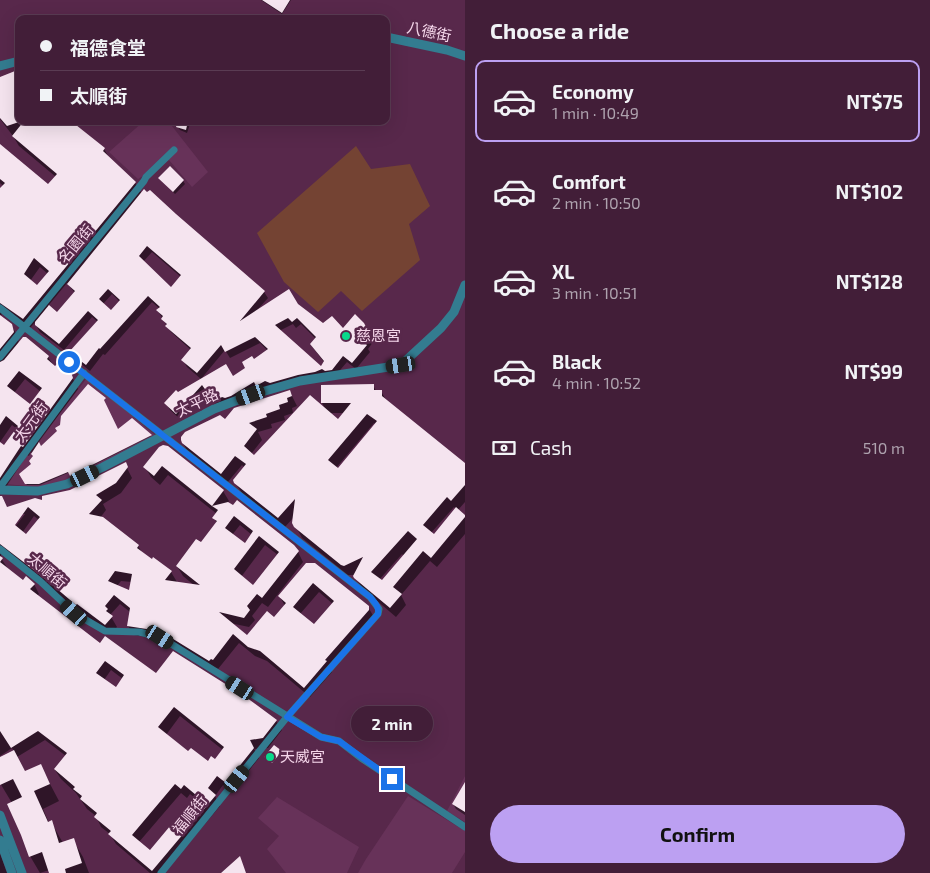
<!DOCTYPE html>
<meta charset="utf-8">
<style>
:root{--surface:#421e38;--page:#492740;--text:#f1f3f6;--muted:#aea2ae;--line:#5a3c53;--accent:#bca0f2}
body{margin:0;font-family:"Exo 2","Noto Sans TC",sans-serif;background:var(--page);color:var(--text);height:100vh;display:flex;flex-direction:column;font-size:19px;white-space:nowrap}
*{box-sizing:border-box;margin:0}
p{font-size:16px;color:var(--muted)}
.icon{flex:none;width:28px;height:28px;fill:none;stroke:currentColor;stroke-width:2;stroke-linecap:round;stroke-linejoin:round}
.map{position:relative;flex:1;overflow:hidden}
.drawer{display:flex;flex-direction:column;background:var(--surface);width:465px}
.drawer>*{flex:none}
.hud{position:absolute;left:15px;top:15px;width:375px;height:110px;border-radius:10px;box-shadow:0 5px 20px #0002,0 0 0 1px var(--line);display:grid;align-content:center;height:110px;padding:0 25px;background:var(--surface)}
.end{position:absolute;width:22px;height:22px;margin:-11px;border:6px solid #1a73e8;background:#fff;box-shadow:0 0 0 2px #fff}
.from{border-radius:50%}
.bubble{position:absolute;height:35px;border-radius:18px;background:var(--surface);box-shadow:0 5px 20px #0002,0 0 0 1px var(--line);font-size:16px;font-weight:700;line-height:35px;text-align:center}
.car{position:absolute;width:15px;height:30px;margin:-15px -8px;border-radius:6px;box-shadow:0 0 4px 1px #0007;background:linear-gradient(#222 24%,#8ab4d8 0 40%,#222 0 76%,#8ab4d8 0 86%,#222 0)}
.hud b{display:flex;align-items:center;gap:18px;height:48px;font-size:19px}
.hud b+b{border-top:1px solid var(--line)}
.hud i{width:12px;height:12px;background:var(--text)}
ul{padding:0;list-style:none}
li{display:flex;align-items:center;gap:15px;height:82px;margin:0 10px 8px;padding:0 15px;border:2px solid transparent;border-radius:10px}
li div{flex:1}
li b{display:block;font-size:19px}
li em{font-style:normal;font-weight:700}
li.current{border-color:var(--accent)}
li>.icon{width:45px;height:45px;stroke-width:1.5}
h2{padding:0 25px;font-size:22px;line-height:60px}
.pay{display:flex;align-items:center;gap:12px;height:55px;padding:0 25px;font-size:19px}
.pay p{margin-inline-start:auto}
.button{display:flex;gap:10px;margin-top:auto;padding:10px 25px}
.button a{flex:1;height:58px;border-radius:30px;background:var(--accent);color:#111;font-size:20px;font-weight:700;line-height:58px;text-align:center}
main{display:flex;flex:1;min-height:0}
.map>svg:first-child{display:block}
</style>
<main>
<div class="map">
<svg width="465" height="873" viewBox="0 0 465 873">
<rect width="100%" height="100%" fill="#58284b"/>
<path fill="#673259" d="M144 121H168L208 172 192 187 169 160 138 179 109 152Z
M87 378 155 435 67 481 38 487 5 484Z
M465 776V822L447 811Z
M408 796 465 831V852L452 873H358L366 859Z
M277 797 359 847 347 873H286L267 849 279 836 258 818Z"/>
<path fill="#744333" d="M356 146 371 169 410 164 430 206 409 224 420 260 362 311 341 291 318 312 284 282 257 233Z"/>
<path fill="#0007" fill-rule="evenodd" d="M261 0H291L282 14Z
M0 78 19 121H69L104 149 110 159 135 183 142 194 264 292 268 298 258 309 297 305 323 325 343 329 368 331 373 342 368 349 370 352 356 369 347 362 335 376 261 391 258 388 235 402 218 408 207 390 180 419 170 410 166 403 177 394 225 366 233 377 247 368 253 360 268 351 260 343 230 358 225 350 201 379 187 367 183 360 191 350 171 332 158 311 160 309 152 302 105 355 103 354 90 371 74 358 70 352 98 322 92 317 64 350 40 332 36 325 37 320 30 328 4 312 0 316V197L7 189 0 183V146L48 186 56 177 19 146 13 136 0 119ZM152 252 181 277 171 288 143 262ZM40 267 48 274 37 287 30 281ZM67 283 75 293 57 313 48 306ZM112 294 120 302 111 312 103 304ZM293 324 296 328 301 324 316 339 311 345 324 362 321 367 279 331Z
M180 121H191L187 133 180 130 178 127Z
M160 178 183 181 185 184 175 194Z
M0 316 11 325 17 335 19 344 48 357 55 368 70 373 78 389 38 443 41 448 105 398 103 402 117 431 151 436 72 476 70 472 40 485H27L21 474 32 464 34 456 31 452 29 456 27 455 6 487 0 492V443L5 447 17 429 12 425 0 442ZM25 379 41 392 30 406 14 393Z
M373 385 376 391H381L387 402 465 467V502L458 510 465 516V534L437 567 430 561 401 595 406 605 396 617 362 588 354 575H348L302 538 294 523V517L284 528 242 493 234 481 245 468 242 465 227 483 189 454 183 443 225 421 290 392 297 406 292 408 293 413 284 416 285 420 271 424 272 428 258 432 262 440 251 454 255 457 327 412 322 403ZM329 413H345L338 421ZM374 423 376 425 339 470 336 468ZM454 507 456 509 434 535 431 533ZM402 554 404 556 382 582 379 580Z
M160 448 223 491 229 501 228 503 298 552 303 562 268 607 262 603 252 616 255 620 249 627 230 623 247 636 275 619 285 606 280 597 307 564 368 607 374 617 330 670 332 672 310 697 267 661 255 656 239 643 218 669 216 668 215 670 171 641 134 635 128 626 130 612 120 604 110 615 117 627 111 634 83 613 82 614 10 554 6 553 1 555V558L8 569 23 582 34 584 39 594 37 596 100 645 156 675 276 721 282 730 268 748 254 749 259 758 232 792 223 785 215 796 220 806 164 873H150L116 844 110 834 101 827 96 816 87 809 76 793 61 779 55 770 66 756 45 740 17 757 25 772 40 765 59 801 43 809 49 823 51 822 63 843 73 840 83 857 89 873H50L49 870 40 873 30 856 12 803 0 783V758L14 751 12 748 0 756V506L7 509 43 501 70 491 125 464 132 478 121 493 103 504 106 510 100 518 138 546 143 554 171 572 177 582 195 586 183 576 177 566 201 544 217 523 214 518 217 514 168 475 160 485 151 477 145 467ZM22 514H25L12 531 10 530ZM34 516 39 520 26 536 22 533ZM240 525 252 535 245 545 232 535ZM265 545 278 555 254 587 241 577ZM121 581 132 582 130 592 117 586ZM319 592 333 604 314 626 300 614ZM111 670 123 679 116 689 104 680ZM180 716 223 750 215 761 208 762 189 753 166 735ZM181 793 187 798 190 794 195 798 150 852 139 842Z
M465 784V815L456 809 453 804Z
M0 853 7 873H0Z"/>
<path fill="#f5e4ef" fill-rule="evenodd" d="M262 0H290L282 13Z
M15 71 19 75V122L7 126 0 118V77Z
M24 121H71L105 148 103 151 136 182 23 319 0 303V188L5 183 0 179V144L48 184 57 174 12 136ZM34 258 49 271 37 285 24 274Z
M178 121H188L186 130 176 127Z
M170 166 184 180 173 192 158 178Z
M144 189 147 192 150 190 176 214 265 291 240 321 289 289 298 304 323 323 332 316 343 328 355 314 364 323 370 335 364 342 367 345 352 363 343 356 332 370 325 371 322 369 315 372 298 375 270 383 265 381 256 386 254 382 231 396 225 398 222 397 214 402 202 385 176 414 164 403 176 390 178 392 226 364 233 376 245 368 242 362 252 356 254 359 268 349 255 337 225 352 221 345 197 373 181 360 191 348 165 326 167 324 161 319 163 316 156 310 160 307 148 296 100 349 99 348 86 365 69 352 98 320 88 311 59 344 35 325V322L49 305 57 312 75 291 67 284ZM147 246 181 275 171 287 139 256ZM108 289 120 300 111 310 99 299ZM288 318 292 322 297 318 316 337 310 344 324 361 321 366 275 325Z
M0 315 12 324 14 332 0 349Z
M23 337H26L49 356 47 359 55 366 58 363 71 372 73 378 23 447 21 446 0 478V442L4 445 18 426 6 416 0 425V362L4 360ZM19 371 42 388 30 404 7 386Z
M88 384 106 398 104 400 118 429 132 418 152 435 70 476 68 472 39 484H25L19 474 31 464 29 461 33 456 31 454 39 442 41 446 57 431 55 428 60 425 61 416Z
M374 384V390H382V396L465 463V485L451 501 447 497 423 525 434 534 456 507 465 515V517L431 558 423 551 393 587 402 594 390 608 354 578 353 576 363 557 344 566 341 565 294 527 292 523 295 499 278 518 234 483 233 480 246 464 235 456 221 474 182 443 181 440V437L185 432 220 415 225 419 234 408 290 390 292 396 287 398 288 402 279 405 280 409 266 414 267 417 249 423 257 429 244 446 254 455 310 395 338 419 351 403H321V385ZM367 414 377 421 338 468 328 460ZM408 531 417 539 382 580 371 572Z
M163 445 168 446 224 490 212 506 162 466 154 476 143 467 159 447Z
M126 462 128 467 116 483 96 495 102 500 89 514 103 517 139 545 137 548 152 559 153 557 172 571 165 580 200 585 176 566 196 539 201 542 217 521 212 518 218 510 212 506 228 502 233 505 237 500 294 545 299 551 262 598 257 594 247 606 250 610 244 618 219 612 247 635 267 611 274 617 286 603 278 596 306 563H315L369 606V610L325 660 327 661 304 688 260 651 248 647 233 634 213 660 211 659 209 661 165 634 166 632 127 626 130 608 114 595 105 606 108 609 106 611 113 616 105 625 77 604 76 605 43 577 0 544V496H2L7 507 35 498 42 500V496L70 490ZM28 507 40 517 26 534 15 525ZM234 516 253 531 245 543 225 528ZM259 536 279 552 253 585 234 569ZM115 571 132 574 129 590 108 581ZM313 583 334 601 314 624 293 607Z
M0 556 3 558 0 562 23 580 26 576 35 584 30 589 100 643 105 636 156 673 173 651 243 695 277 720 263 738 250 740 254 748 226 783 217 776 208 788 216 795 152 871 108 834 111 831 94 817 97 813 80 799 82 796 73 789 75 787 54 769 67 753 38 731 11 748 0 731ZM105 661 124 675 116 687 96 673ZM174 707 224 747 215 759 211 756 208 761 191 748 188 751 158 727ZM175 784 181 789 184 785 196 795 150 850 132 835Z
M274 745 282 751 272 763 264 757Z
M14 750 25 771 41 764 50 784 34 791 48 822 52 820 59 843 74 838 82 863 65 869 66 873H49L42 852 29 857 21 835 7 804 22 797 13 779 0 785V757Z
M465 782V812L452 804Z
M240 856 246 873H221Z"/>
<g fill="none" stroke-linecap="round" stroke-linejoin="round">
<path stroke="#337c90" stroke-width="7" d="M0 308 370 597 379 609 378 614 287 717 161 873
M0 357 144 181 146 177 174 150
M0 487 84 373
M0 549 40 581 74 613 105 631 139 632 160 637 321 737 339 741 361 758 465 827"/>
<path stroke="#337c90" stroke-width="9" d="M386 37 447 50 465 56
M0 66 19 61
M0 490 38 491 67 484 103 467 214 409 251 395 300 381 401 365 441 328 454 312 465 285
M0 815 22 873
M0 840 12 873"/>
</g>
<g fill="none" stroke-linecap="round" stroke-linejoin="round">
<path stroke="#1a73e8" stroke-width="6" d="M69 362 370 597C375 603 379 606 378 614L287 717 321 737 339 741 392 779"/>
</g>
<g fill="#09d98b" stroke="#58284b" stroke-width="2">
<circle cx="346" cy="336" r="5"/>
<circle cx="270" cy="757" r="5"/>
</g>
<g text-anchor="middle" stroke-width="5" stroke-linejoin="round" paint-order="stroke">
<g font-size="15" fill="#f5d6ea" stroke="#58284b">
<text transform="translate(429 32) rotate(12)" y="5">八德街</text>
<text transform="translate(76 244) rotate(-50)" y="5">名園街</text>
<text transform="translate(197 403) rotate(-26)" y="5">太平路</text>
<text transform="translate(31 422) rotate(-54)" y="5">太元街</text>
<text transform="translate(47 571) rotate(40)" y="5">太順街</text>
<text transform="translate(190 815) rotate(-51)" y="5">福順街</text>
</g>
<g font-size="15" fill="#f5d6ea" stroke="#58284b" text-anchor="start">
<text x="356" y="341">慈恩宮</text>
<text x="280" y="762">天威宮</text>
</g>
</g>
</svg>
<i class="end from" style="left:69px;top:362px"></i>
<i class="end" style="left:392px;top:779px"></i>
<div class="bubble" style="left:351px;top:706px;width:82px">2 min</div>
<i class="car" style="left:401px;top:365px;rotate:261deg"></i>
<i class="car" style="left:251px;top:395px;rotate:250deg"></i>
<i class="car" style="left:85px;top:476px;rotate:64deg"></i>
<i class="car" style="left:74px;top:613px;rotate:312deg"></i>
<i class="car" style="left:160px;top:637px;rotate:123deg"></i>
<i class="car" style="left:240px;top:688px;rotate:302deg"></i>
<i class="car" style="left:237px;top:779px;rotate:39deg"></i>
<div class="hud">
<b><i class="from"></i>福德食堂</b>
<b><i></i>太順街</b>
</div>
</div>
<section class="drawer">
<h2>Choose a ride</h2>
<ul>
<li class="current"><svg class="icon" aria-label="car" viewBox="0 0 24 24"><path d="M5 17H2v-5l4-1 3-4h7l3 4 3 1v5h-3M9 17h6M6 11h13"/><circle cx="7" cy="17" r="2"/><circle cx="17" cy="17" r="2"/></svg><div><b>Economy</b><p>1 min · 10:49</p></div><em>NT$75</em></li>
<li><svg class="icon" aria-label="car" viewBox="0 0 24 24"><path d="M5 17H2v-5l4-1 3-4h7l3 4 3 1v5h-3M9 17h6M6 11h13"/><circle cx="7" cy="17" r="2"/><circle cx="17" cy="17" r="2"/></svg><div><b>Comfort</b><p>2 min · 10:50</p></div><em>NT$102</em></li>
<li><svg class="icon" aria-label="car" viewBox="0 0 24 24"><path d="M5 17H2v-5l4-1 3-4h7l3 4 3 1v5h-3M9 17h6M6 11h13"/><circle cx="7" cy="17" r="2"/><circle cx="17" cy="17" r="2"/></svg><div><b>XL</b><p>3 min · 10:51</p></div><em>NT$128</em></li>
<li><svg class="icon" aria-label="car" viewBox="0 0 24 24"><path d="M5 17H2v-5l4-1 3-4h7l3 4 3 1v5h-3M9 17h6M6 11h13"/><circle cx="7" cy="17" r="2"/><circle cx="17" cy="17" r="2"/></svg><div><b>Black</b><p>4 min · 10:52</p></div><em>NT$99</em></li>
</ul>
<div class="pay"><svg class="icon" aria-label="cash" viewBox="0 0 24 24"><path d="M3 7h18v10H3z"/><circle cx="12" cy="12" r="2"/></svg>Cash<p>510 m</p></div>
<div class="button"><a>Confirm</a></div>
</section>
</main>
